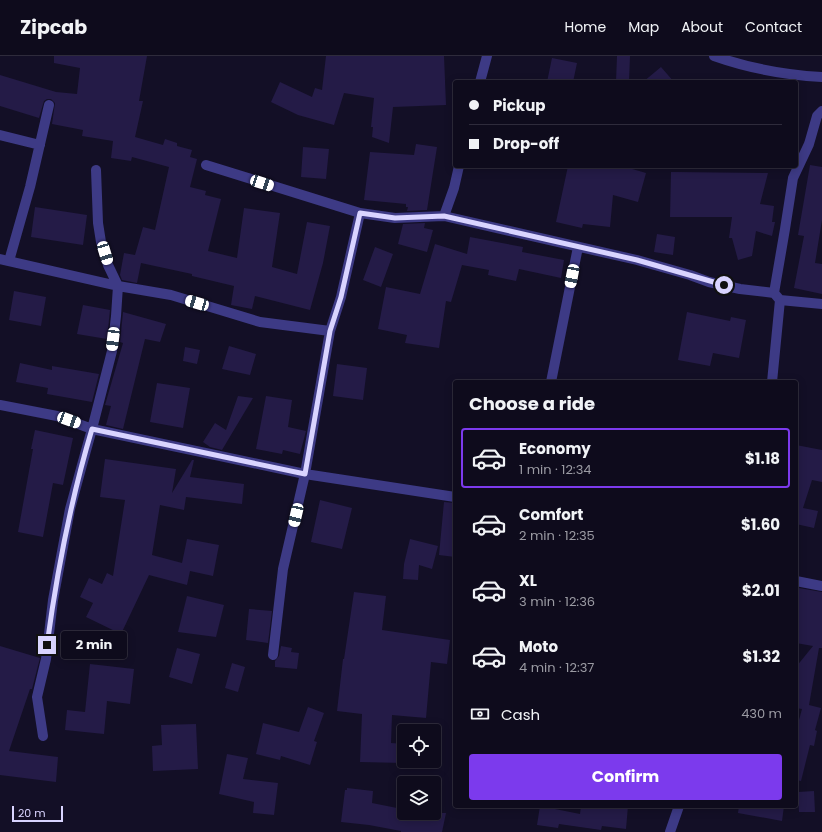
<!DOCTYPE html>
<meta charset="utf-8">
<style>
:root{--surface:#0e0b1c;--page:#1c1929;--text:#f1f3f6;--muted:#9b9ba3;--line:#2e2b3b;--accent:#7c3aed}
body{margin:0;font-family:Poppins,sans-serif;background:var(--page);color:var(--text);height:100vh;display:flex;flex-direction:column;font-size:15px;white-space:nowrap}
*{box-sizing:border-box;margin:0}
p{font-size:13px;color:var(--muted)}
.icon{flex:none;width:22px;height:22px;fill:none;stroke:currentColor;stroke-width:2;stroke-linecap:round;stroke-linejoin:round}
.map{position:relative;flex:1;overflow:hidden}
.details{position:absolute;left:453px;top:324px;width:345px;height:428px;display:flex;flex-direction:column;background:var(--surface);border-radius:4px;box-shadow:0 2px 10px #0003,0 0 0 1px var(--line)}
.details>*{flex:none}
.top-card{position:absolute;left:453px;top:24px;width:345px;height:88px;border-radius:4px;box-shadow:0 2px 10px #0003,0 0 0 1px var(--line);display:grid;align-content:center;height:88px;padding:0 16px;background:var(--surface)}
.controls{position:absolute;left:397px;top:668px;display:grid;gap:8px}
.controls a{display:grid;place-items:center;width:44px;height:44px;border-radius:4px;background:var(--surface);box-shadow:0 2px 10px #0003,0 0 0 1px var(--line);font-size:20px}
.scale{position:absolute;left:12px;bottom:10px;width:51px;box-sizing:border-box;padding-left:4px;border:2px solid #d9d4ff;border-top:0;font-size:11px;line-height:14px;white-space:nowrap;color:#d9d4ff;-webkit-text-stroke:3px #130f26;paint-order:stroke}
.end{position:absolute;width:18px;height:18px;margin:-9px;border:5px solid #d9d4ff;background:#111;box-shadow:0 0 0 2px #111}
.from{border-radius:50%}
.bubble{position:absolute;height:28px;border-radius:4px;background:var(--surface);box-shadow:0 2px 10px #0003,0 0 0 1px var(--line);font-size:13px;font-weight:700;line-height:28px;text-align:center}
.car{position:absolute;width:12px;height:24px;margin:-12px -6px;border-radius:5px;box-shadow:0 0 3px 1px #0007;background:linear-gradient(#fff 24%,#345 0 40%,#fff 0 76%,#345 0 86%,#fff 0)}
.top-card b{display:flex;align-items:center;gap:14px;height:38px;font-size:15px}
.top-card b+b{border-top:1px solid var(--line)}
.top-card i{width:10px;height:10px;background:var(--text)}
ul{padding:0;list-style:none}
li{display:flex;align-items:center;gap:12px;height:60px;margin:0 8px 6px;padding:0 8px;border:2px solid transparent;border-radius:4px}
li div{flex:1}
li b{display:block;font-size:15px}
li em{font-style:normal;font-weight:700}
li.current{border-color:var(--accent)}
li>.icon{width:36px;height:36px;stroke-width:1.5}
h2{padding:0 16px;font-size:18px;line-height:48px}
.pay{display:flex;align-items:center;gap:10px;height:44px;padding:0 16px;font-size:15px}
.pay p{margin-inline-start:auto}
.button{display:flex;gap:8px;margin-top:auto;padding:8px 16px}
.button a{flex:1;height:46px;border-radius:4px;background:var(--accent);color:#fff;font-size:16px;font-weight:700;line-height:46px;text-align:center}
header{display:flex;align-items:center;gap:24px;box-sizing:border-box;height:56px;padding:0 20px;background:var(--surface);border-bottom:1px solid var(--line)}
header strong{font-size:19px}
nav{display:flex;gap:22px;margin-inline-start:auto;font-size:14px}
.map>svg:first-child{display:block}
</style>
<header>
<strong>Zipcab</strong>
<nav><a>Home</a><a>Map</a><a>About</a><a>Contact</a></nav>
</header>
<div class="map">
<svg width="822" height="776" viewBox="0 0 822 776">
<rect width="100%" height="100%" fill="#130f26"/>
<path fill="#241b47" d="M54 0H147L139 45H143L135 81 163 89 165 83 177 87V90L192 94 190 101 197 103 190 131 206 135 205 139 221 143 208 195 237 202 244 152 280 157 272 211 297 218 307 166 330 170 323 207 310 254 255 240 252 253 231 249 234 230 192 220V218L141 207 137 227 122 224 120 219 124 197 135 199 143 171 155 174 169 111 132 101 131 105 111 102 113 85 82 80 83 74 52 68 55 47 51 43H47L44 45 39 62 0 50V19L56 36 77 38 80 12 54 7Z
M326 0H444L446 49 393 51 389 87 372 81 373 71H371L374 42 344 37 334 69 298 59 271 46 280 26 312 41 315 32 322 34Z
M617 0H630L629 26H616Z
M552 2 577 7 573 26H547Z
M661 11 674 26H643Z
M416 88 437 91 427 154 407 155 408 151H406V148L364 144 370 96 414 99Z
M303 91 329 93 326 123 301 121Z
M810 109 822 111V164L815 207 822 208V238L794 232 804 180 798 179Z
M568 110H622L646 117 638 146 613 139 610 171 583 168 582 172 556 166Z
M671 116 768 117 760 148 774 150 772 166H775L772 180 756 175 752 200 738 204 732 182H729L732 161H670Z
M35 151 87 159 83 189 31 181Z
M425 167 424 172 433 174 427 196 398 188 403 168Z
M657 178 675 181 673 199 654 196Z
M470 181 523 191 522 196 564 204 561 222 519 213 516 225 488 219 489 214 462 209 451 246 446 245 439 292 405 287 407 279 378 273 386 231 420 238 435 188 467 198Z
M375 191 393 198 381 231 363 224Z
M14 235 46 241 41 270 9 264Z
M83 249 110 254 107 283 77 278Z
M123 256 166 268 160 286 145 283 123 373 106 369 111 350 105 349 123 287 120 286Z
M687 256 730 265 731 261 746 264 739 302 713 297 710 310 678 304Z
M229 290 256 298 250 319 222 313Z
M185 291 200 294 197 308 183 305Z
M20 307 52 314V310L99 318 92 346 47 338 48 332 16 326Z
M337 308 367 312 363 344 333 340Z
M157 327 190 332 183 372 150 366Z
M238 340 253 342 222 394 210 391 203 386 215 367 226 374Z
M266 340 292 344 288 371 306 375 300 398 283 394 282 398 256 393Z
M35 374 73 382 63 429 53 427 43 481 18 476 33 393H31Z
M796 389 822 394V426L812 424 803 452 818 455 814 472 796 468Z
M105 403 176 413 172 437 192 404H194L190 421 244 428 242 448 186 441 184 454 160 449 152 499 182 507 187 483 219 489 213 520 190 515 187 529 149 519 121 578 86 561 93 547 80 541 89 522 102 528 107 517 113 520 125 444 100 441Z
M320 444 352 452 342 493 311 486Z
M444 446 455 447V501L439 499Z
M410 483 438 490 432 513 419 509 418 524 403 523 404 508Z
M799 532 822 536V592H819L809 649 821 652 815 674 817 675 814 690 810 689 801 725 796 724V675L802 653 796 652V611L813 590 796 587V547Z
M354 536 386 540 382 574 450 584 447 608 431 606 426 662 392 659 391 687 404 688V707L360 706 362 658 337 655 343 603H344Z
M187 540 224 549 216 581 178 576Z
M249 553 272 555 268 587 246 584Z
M0 590 40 602 32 633H30L9 695 58 701 56 726 0 719Z
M281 590 292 592 291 596 299 597 297 613 275 611V605L279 600Z
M177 592 200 598 192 628 169 621Z
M232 607 245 611 238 636 225 632Z
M90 608 134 613 130 648 107 645 104 678 65 674 67 654 85 656Z
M308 651 324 657 314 685 317 686 310 709 281 700 280 704 256 698 263 667 299 676Z
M196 668 198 713 153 715 152 690 162 689 161 669Z
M227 698 248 702 243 723 278 727 274 759 253 757 254 746 219 738Z
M347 732 373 735 372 747 397 752 396 757H446L442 776H401V775L369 769 341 766 345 734H347Z
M814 735 815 756H799L798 736Z
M540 750 580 758 581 750H628L626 773 602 770 601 774 559 768 558 772 537 769Z
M739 750H784L782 765 738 757Z"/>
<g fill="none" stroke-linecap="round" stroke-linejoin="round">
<path stroke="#3d3a85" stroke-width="10" d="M714 0C748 12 786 19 822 21
M480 26 487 0
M0 79 40 89
M206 109 360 157
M444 160 454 132 459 110
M0 203 118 230 171 239 260 266 330 275 341 241 360 157 395 162 444 160 637 204 690 219 709 226 740 233 774 237 780 244 822 248
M9 205 30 131 49 49
M774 237 785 173 793 122 809 88 817 60 822 55
M551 326 578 191
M772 326 780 244
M0 349 57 360 92 373 305 418 455 441
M796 525 822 530
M273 599 283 513 305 418 330 275
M43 680 37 641 46 603 53 544 70 453 82 409 92 373 112 295 116 260 118 230 108 209 101 186 98 167 96 114
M670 776 679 750"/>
</g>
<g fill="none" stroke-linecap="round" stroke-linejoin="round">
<path stroke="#d9d4ff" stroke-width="5" d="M47 589C57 515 71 443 92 373L305 418 330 275 341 241 360 157 395 162 444 160 637 204 724 229"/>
</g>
</svg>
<div class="controls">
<a><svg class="icon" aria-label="locate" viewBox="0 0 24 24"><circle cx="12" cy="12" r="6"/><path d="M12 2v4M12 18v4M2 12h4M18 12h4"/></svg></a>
<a><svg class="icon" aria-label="layers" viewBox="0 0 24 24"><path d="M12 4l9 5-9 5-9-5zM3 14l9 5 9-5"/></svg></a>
</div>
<div class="scale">20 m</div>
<i class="end from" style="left:724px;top:229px"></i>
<i class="end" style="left:47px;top:589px"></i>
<div class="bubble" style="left:61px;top:575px;width:66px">2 min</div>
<i class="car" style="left:262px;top:127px;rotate:108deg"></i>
<i class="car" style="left:105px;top:197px;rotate:163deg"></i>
<i class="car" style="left:572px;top:220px;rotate:191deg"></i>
<i class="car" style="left:197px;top:247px;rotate:286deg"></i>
<i class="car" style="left:113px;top:283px;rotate:187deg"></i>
<i class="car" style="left:69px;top:364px;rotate:110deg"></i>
<i class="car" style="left:296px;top:459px;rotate:193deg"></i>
<div class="top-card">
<b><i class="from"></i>Pickup</b>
<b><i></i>Drop-off</b>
</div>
<section class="details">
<h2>Choose a ride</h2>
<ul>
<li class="current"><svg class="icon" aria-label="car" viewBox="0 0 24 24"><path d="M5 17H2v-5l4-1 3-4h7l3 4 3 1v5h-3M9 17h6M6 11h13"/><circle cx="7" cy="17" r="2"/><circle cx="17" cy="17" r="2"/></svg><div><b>Economy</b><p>1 min · 12:34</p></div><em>$1.18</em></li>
<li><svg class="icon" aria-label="car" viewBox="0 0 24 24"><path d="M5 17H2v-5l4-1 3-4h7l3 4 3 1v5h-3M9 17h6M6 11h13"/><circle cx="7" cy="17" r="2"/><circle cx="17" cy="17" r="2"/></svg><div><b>Comfort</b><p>2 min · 12:35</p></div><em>$1.60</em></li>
<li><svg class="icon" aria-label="car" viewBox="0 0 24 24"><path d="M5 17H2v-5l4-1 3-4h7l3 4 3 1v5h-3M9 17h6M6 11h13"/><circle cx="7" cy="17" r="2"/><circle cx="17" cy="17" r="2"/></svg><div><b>XL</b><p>3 min · 12:36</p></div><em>$2.01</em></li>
<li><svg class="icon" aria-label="car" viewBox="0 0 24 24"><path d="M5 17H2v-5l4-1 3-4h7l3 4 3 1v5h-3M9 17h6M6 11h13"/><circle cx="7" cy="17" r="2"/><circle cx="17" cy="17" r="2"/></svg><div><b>Moto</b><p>4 min · 12:37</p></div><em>$1.32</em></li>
</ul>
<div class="pay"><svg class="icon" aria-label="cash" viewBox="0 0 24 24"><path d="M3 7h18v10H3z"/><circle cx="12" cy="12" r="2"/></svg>Cash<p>430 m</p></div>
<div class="button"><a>Confirm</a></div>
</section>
</div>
